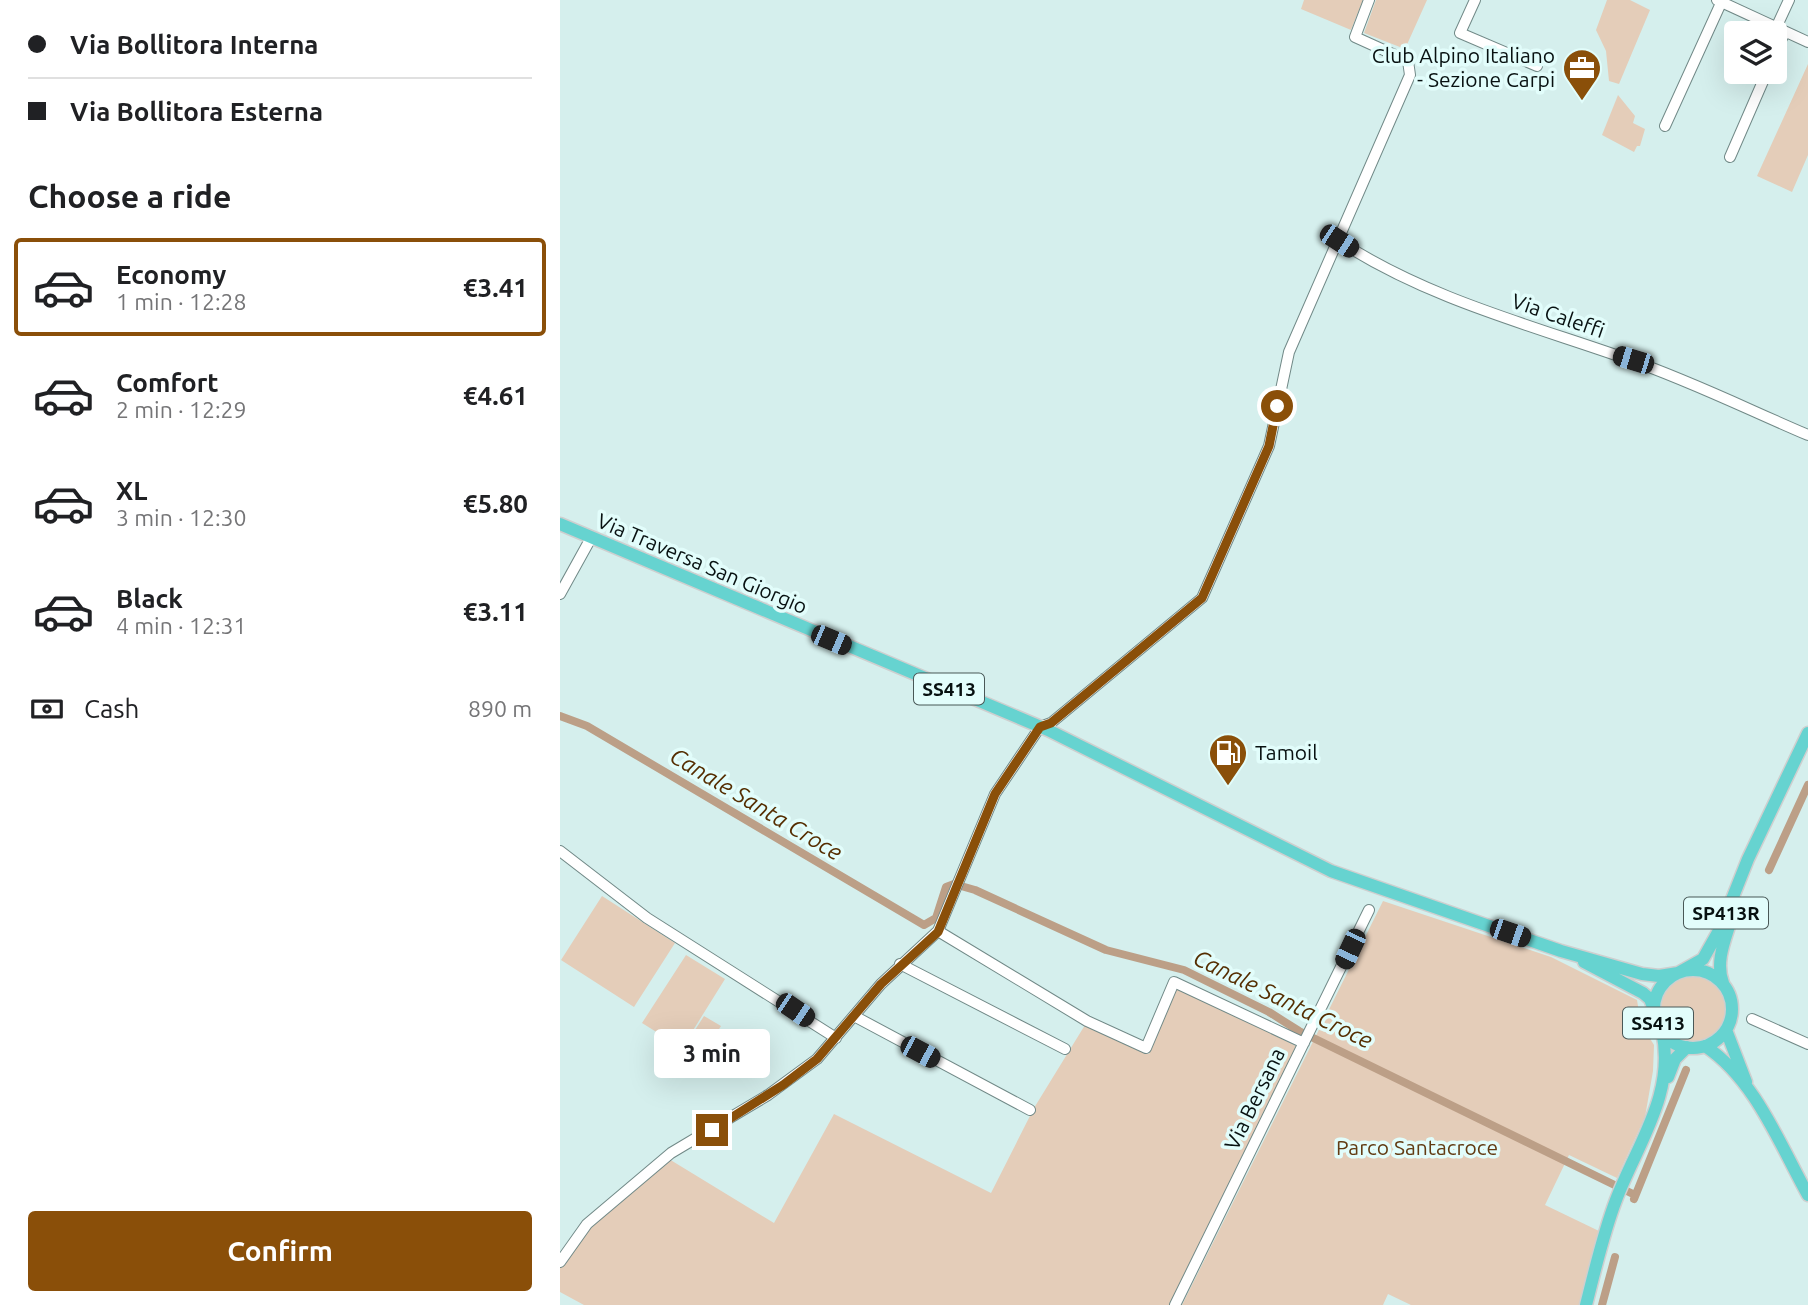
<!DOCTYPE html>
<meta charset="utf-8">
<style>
:root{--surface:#fff;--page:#f2f2f2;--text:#202124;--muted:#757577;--line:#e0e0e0;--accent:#8a4f09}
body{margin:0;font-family:Ubuntu,sans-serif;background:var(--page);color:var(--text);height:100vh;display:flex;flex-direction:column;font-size:26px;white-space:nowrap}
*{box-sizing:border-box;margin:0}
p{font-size:23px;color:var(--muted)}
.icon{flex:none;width:38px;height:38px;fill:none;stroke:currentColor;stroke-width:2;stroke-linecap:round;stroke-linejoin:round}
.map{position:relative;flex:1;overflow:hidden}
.drawer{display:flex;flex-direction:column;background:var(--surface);width:560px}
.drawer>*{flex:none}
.banner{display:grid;align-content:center;height:154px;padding:0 28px;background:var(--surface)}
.buttons{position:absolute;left:1164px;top:21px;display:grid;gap:14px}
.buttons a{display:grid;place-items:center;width:63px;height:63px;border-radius:7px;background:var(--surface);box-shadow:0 7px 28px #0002;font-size:35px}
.end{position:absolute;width:32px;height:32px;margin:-16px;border:9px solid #8a4f09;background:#fff;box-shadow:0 0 0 4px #fff}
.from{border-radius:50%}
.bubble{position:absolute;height:49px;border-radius:7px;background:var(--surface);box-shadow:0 7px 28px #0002;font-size:23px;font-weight:700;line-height:49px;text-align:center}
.car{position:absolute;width:21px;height:42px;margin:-21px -10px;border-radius:9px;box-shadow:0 0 5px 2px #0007;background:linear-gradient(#222 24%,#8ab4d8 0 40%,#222 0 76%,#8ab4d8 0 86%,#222 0)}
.banner b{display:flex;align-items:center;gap:24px;height:66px;font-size:26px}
.banner b+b{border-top:2px solid var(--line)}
.banner i{width:18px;height:18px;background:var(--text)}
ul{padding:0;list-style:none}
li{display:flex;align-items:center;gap:21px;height:98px;margin:0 14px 10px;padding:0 14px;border:4px solid transparent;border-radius:7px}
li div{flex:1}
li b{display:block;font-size:26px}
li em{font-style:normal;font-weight:700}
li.on{border-color:var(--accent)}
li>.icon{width:63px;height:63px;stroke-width:1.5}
h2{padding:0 28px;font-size:32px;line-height:84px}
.pay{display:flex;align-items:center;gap:18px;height:77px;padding:0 28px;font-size:26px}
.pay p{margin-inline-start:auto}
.action{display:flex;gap:14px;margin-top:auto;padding:14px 28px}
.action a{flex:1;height:80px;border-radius:7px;background:var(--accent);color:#fff;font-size:28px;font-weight:700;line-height:80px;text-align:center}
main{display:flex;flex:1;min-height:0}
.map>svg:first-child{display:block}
</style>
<main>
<section class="drawer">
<div class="banner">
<b><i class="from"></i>Via Bollitora Interna</b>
<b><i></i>Via Bollitora Esterna</b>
</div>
<h2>Choose a ride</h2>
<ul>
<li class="on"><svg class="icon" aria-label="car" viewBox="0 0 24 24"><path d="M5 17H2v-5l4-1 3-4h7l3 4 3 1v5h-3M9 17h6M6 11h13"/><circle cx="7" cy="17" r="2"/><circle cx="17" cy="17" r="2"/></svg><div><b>Economy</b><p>1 min · 12:28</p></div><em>€3.41</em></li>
<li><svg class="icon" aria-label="car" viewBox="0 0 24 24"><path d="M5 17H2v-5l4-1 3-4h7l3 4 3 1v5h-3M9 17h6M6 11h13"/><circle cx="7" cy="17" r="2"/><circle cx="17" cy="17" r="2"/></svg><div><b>Comfort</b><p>2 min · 12:29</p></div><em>€4.61</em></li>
<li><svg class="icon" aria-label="car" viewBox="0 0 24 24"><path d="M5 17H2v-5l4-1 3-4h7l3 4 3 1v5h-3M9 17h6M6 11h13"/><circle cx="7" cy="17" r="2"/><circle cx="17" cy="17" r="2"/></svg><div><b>XL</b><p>3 min · 12:30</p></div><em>€5.80</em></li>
<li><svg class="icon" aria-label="car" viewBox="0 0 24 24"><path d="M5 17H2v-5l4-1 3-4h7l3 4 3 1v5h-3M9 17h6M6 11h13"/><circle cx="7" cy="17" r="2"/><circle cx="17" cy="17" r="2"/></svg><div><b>Black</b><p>4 min · 12:31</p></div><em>€3.11</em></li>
</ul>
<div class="pay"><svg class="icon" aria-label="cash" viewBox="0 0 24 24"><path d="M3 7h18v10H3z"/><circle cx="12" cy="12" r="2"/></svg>Cash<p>890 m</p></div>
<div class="action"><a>Confirm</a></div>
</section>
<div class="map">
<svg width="1248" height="1305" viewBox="0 0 1248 1305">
<rect width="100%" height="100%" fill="#d5efed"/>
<path fill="#e4cdb9" d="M744 0H803L791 30 741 9Z
M816 0H867L845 49 804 33Z
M1047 0H1070L1090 10 1059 84 1049 81 1046 51 1036 30Z
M1248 64V155L1232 192 1197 176Z
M1058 95 1075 116 1073 123 1085 129 1080 146H1077L1074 152 1042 135Z
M42 896 115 943 74 1007 1 960Z
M823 901 991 957 1077 1000 1081 1024 1094 1045 1093 1071 1085 1117 1057 1178 1009 1155 985 1205 1039 1231 1020 1305H851L828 1294 823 1305H622Z
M126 955 165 979 122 1048 82 1023Z
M1100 1009a33 33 0 1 1 66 0a33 33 0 1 1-66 0Z
M617 987 738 1047 613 1305H24L0 1292V1260L4 1253 104 1156 214 1223 274 1114 431 1193 474 1108 525 1025 589 1054Z
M144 1016 161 1026 141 1058 124 1047Z"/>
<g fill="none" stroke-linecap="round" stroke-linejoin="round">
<path stroke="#bc9f87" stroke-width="8" d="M0 716 27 726 364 925 376 918 386 887 394 884 415 890 546 950 624 970 709 1012 739 1031 1075 1195
M1209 870 1248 785
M1074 1199 1126 1070
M1042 1305 1055 1257"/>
<defs>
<path id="minor" d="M915 0 900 33 977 66
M1157 0 1248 42
M1216 28 1229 0
M1214 55 1225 32
M1105 126 1161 3
M1170 157 1207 72
M779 241C868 299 971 325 1070 360 1131 381 1189 410 1248 435
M0 594 31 538
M0 851 87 918 276 1038
M378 931 527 1021 586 1048 614 982 744 1043
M340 964 505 1049
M294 1016 470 1110
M1192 1019 1248 1044
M0 1262 27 1224 111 1153 208 1095 257 1059 321 984 378 931 435 794 480 727 491 723 642 598 709 446 729 352 850 75 848 61 795 37 809 0
M615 1305 809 910"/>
<path id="major" d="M0 524 488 730 771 871 1001 951 1082 974 1099 976 1118 973 1143 959 1161 927 1188 859 1248 733
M1024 962 1083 993 1090 999 1095 1012
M1094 1009a39 39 0 1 1 78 0a39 39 0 1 1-78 0Z
M1163 983C1155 962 1165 940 1171 920
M1166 1030 1186 1082
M1145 1046C1195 1079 1220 1145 1248 1195
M1108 1077 1115 1059 1127 1047
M1026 1305C1035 1270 1043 1234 1056 1200 1077 1144 1116 1094 1102 1031"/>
</defs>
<use href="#minor" stroke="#718987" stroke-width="12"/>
<use href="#major" stroke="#cecfcf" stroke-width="15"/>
<use href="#minor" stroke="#fff" stroke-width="10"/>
<use href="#major" stroke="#66d3d0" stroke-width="12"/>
</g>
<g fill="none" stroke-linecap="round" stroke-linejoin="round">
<path stroke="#8a4f09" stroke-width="9" d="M152 1130 223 1085 257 1059 321 984 378 932 435 794 480 727 491 723 642 598 709 446 717 406"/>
</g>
<defs>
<symbol id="office-pin" viewBox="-11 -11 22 30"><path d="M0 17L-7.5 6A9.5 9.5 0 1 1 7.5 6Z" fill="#8a4f09" stroke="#e2fdfb"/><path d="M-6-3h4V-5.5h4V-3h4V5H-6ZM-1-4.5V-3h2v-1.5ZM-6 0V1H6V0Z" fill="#fff"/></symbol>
<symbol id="fuel-pin" viewBox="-11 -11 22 30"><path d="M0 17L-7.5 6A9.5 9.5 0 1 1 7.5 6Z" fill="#8a4f09" stroke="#e2fdfb"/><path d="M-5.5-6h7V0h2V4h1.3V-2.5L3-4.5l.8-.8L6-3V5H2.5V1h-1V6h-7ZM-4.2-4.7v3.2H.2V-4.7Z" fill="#fff"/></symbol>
</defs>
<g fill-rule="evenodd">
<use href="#office-pin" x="1000" y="46" width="44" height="60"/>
<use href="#fuel-pin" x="646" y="731" width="44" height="60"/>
</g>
<g text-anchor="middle" stroke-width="7" stroke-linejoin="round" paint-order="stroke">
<g fill="#e2fdfb" stroke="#495857" stroke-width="2">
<rect x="354" y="673.5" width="70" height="31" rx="5"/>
<rect x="1124" y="897.5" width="84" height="31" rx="5"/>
<rect x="1063" y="1007.5" width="70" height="31" rx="5"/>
</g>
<g font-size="19" font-weight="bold" fill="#081111">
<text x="389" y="696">SS413</text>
<text x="1166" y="920">SP413R</text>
<text x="1098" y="1030">SS413</text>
</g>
<g font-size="21" fill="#081111" stroke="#e2fdfb" text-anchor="end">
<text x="995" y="63">Club Alpino Italiano<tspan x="995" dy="24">- Sezione Carpi</tspan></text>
<text x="695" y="760" text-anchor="start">Tamoil</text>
</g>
<g font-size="21" fill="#081111" stroke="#e2fdfb">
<text transform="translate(998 316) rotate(19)" y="7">Via Caleffi</text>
<text transform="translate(142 564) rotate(23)" y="7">Via Traversa San Giorgio</text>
<text transform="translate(695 1099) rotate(-64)" y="7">Via Bersana</text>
</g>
<g font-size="21" fill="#623b12" stroke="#e2fdfb">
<text x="857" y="1155">Parco Santacroce</text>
</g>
<g font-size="23" font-style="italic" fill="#552e02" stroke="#e2fdfb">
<text transform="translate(196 804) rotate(31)" y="8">Canale Santa Croce</text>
<text transform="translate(723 999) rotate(26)" y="8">Canale Santa Croce</text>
</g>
</g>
</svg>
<div class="buttons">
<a><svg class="icon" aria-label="layers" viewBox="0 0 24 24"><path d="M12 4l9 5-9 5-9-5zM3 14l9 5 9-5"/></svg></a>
</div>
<i class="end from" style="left:717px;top:406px"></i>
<i class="end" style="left:152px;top:1130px"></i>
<div class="bubble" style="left:94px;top:1029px;width:116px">3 min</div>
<i class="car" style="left:779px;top:241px;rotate:123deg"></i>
<i class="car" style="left:1073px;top:360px;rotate:287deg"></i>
<i class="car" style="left:271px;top:640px;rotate:113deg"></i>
<i class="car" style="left:950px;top:933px;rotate:109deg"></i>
<i class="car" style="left:790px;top:949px;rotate:205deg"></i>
<i class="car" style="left:235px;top:1010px;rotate:124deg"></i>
<i class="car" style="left:360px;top:1052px;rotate:118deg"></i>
</div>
</main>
